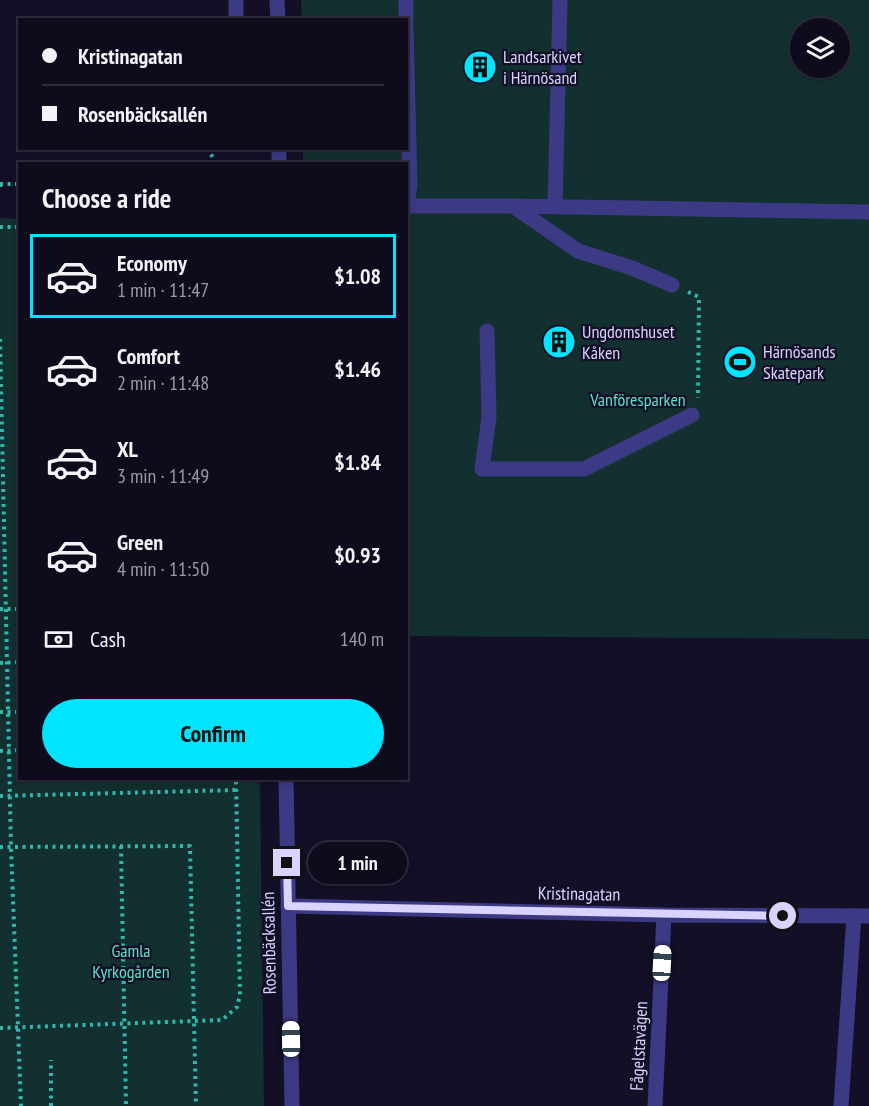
<!DOCTYPE html>
<meta charset="utf-8">
<style>
:root{--surface:#0e0b1c;--page:#171425;--text:#f1f3f6;--muted:#9b9ba3;--line:#2e2b3b;--accent:#00e5ff}
body{margin:0;font-family:"PT Sans Narrow",sans-serif;background:var(--page);color:var(--text);height:100vh;display:flex;flex-direction:column;font-size:22px;white-space:nowrap}
*{box-sizing:border-box;margin:0}
p{font-size:20px;color:var(--muted)}
.icon{flex:none;width:33px;height:33px;fill:none;stroke:currentColor;stroke-width:2;stroke-linecap:round;stroke-linejoin:round}
.map{position:relative;flex:1;overflow:hidden}
.drawer{position:absolute;left:18px;top:162px;width:390px;height:618px;display:flex;flex-direction:column;background:var(--surface);border-radius:0px;box-shadow:0 3px 9px #0003,0 0 0 2px var(--line)}
.drawer>*{flex:none}
.hud{position:absolute;left:18px;top:18px;width:390px;height:132px;border-radius:0px;box-shadow:0 3px 9px #0003,0 0 0 2px var(--line);display:grid;align-content:center;height:132px;padding:0 24px;background:var(--surface)}
.controls{position:absolute;left:790px;top:18px;display:grid;gap:12px}
.controls a{display:grid;place-items:center;width:60px;height:60px;border-radius:50%;background:var(--surface);box-shadow:0 3px 9px #0003,0 0 0 2px var(--line);font-size:30px}
.end{position:absolute;width:27px;height:27px;margin:-14px;border:8px solid #d9d4ff;background:#111;box-shadow:0 0 0 3px #111}
.from{border-radius:50%}
.bubble{position:absolute;height:42px;border-radius:21px;background:var(--surface);box-shadow:0 3px 9px #0003,0 0 0 2px var(--line);font-size:20px;font-weight:700;line-height:42px;text-align:center}
.car{position:absolute;width:18px;height:36px;margin:-18px -9px;border-radius:8px;box-shadow:0 0 4px 2px #0007;background:linear-gradient(#fff 24%,#345 0 40%,#fff 0 76%,#345 0 86%,#fff 0)}
.hud b{display:flex;align-items:center;gap:21px;height:57px;font-size:22px}
.hud b+b{border-top:2px solid var(--line)}
.hud i{width:15px;height:15px;background:var(--text)}
ul{padding:0;list-style:none}
li{display:flex;align-items:center;gap:18px;height:84px;margin:0 12px 9px;padding:0 12px;border:3px solid transparent;border-radius:0px}
li div{flex:1}
li b{display:block;font-size:22px}
li em{font-style:normal;font-weight:700}
li.current{border-color:var(--accent)}
li>.icon{width:54px;height:54px;stroke-width:1.5}
h2{padding:0 24px;font-size:27px;line-height:72px}
.pay{display:flex;align-items:center;gap:15px;height:66px;padding:0 24px;font-size:22px}
.pay p{margin-inline-start:auto}
.primary-button{display:flex;gap:12px;margin-top:auto;padding:12px 24px}
.primary-button a{flex:1;height:69px;border-radius:36px;background:var(--accent);color:#111;font-size:24px;font-weight:700;line-height:69px;text-align:center}
.map>svg:first-child{display:block}
</style>
<div class="map">
<svg width="869" height="1106" viewBox="0 0 869 1106">
<rect width="100%" height="100%" fill="#130f26"/>
<path fill="#12302f" fill-rule="evenodd" d="M301 0H869V639L407 636 406 164 303 163V149L406 148V20L302 19ZM801 28H840V68H801Z
M0 218 20 219V778L260 779 264 1106H0Z"/>
<g fill="none" stroke-linecap="round" stroke-linejoin="round">
<path stroke="#2fb8b0" stroke-width="4" stroke-dasharray="3 4.5" stroke-linecap="butt" d="M207 148 217 164
M0 184H20
M0 184V190
M0 227H20
M688 292 699 297 698 398
M0 339 11 847 21 1106
M0 609H20
M0 663 20 662
M0 712H20
M0 751 20 750
M0 796 236 790
M121 846 126 1106
M0 847 190 846 196 1106
M0 1028 222 1020 237 1007 240 995 236 778
M51 1106V1060"/>
<path stroke="#3d3a85" stroke-width="15" d="M236 0V20
M406 0V20
M406 28 410 186 406 208
M408 206H513L578 251 632 268 672 285
M513 206 869 212
M555 207 560 0
M487 331 489 417 482 469H584L692 415
M841 1106 854 916"/>
<path stroke="#3d3a85" stroke-width="15" d="M277 0 278 20
M279 148V164
M286 778 292 1106
M288 906 664 915 869 916
M655 1106 664 915"/>
</g>
<g fill="none" stroke-linecap="round" stroke-linejoin="round">
<path stroke="#d9d4ff" stroke-width="8" d="M287 863 288 906 783 916"/>
</g>
<defs>
<symbol id="building-disc" viewBox="-11 -11 22 22"><circle r="9.5" fill="#00e5ff" stroke="#130f26"/><path d="M-4-6H4V6H1V3H-1V6H-4ZM-2.5-4.3h1.7v1.8h-1.7ZM.8-4.3h1.7v1.8H.8ZM-2.5-1h1.7V.8h-1.7ZM.8-1h1.7V.8H.8Z" fill="#111"/></symbol>
<symbol id="stadium-disc" viewBox="-11 -11 22 22"><circle r="9.5" fill="#00e5ff" stroke="#130f26"/><path d="M0-5a6.5 5 0 1 0 0 10a6.5 5 0 1 0 0-10ZM-3.5-1.8h7v3.6h-7Z" fill="#111"/></symbol>
</defs>
<g fill-rule="evenodd">
<use href="#building-disc" x="461" y="48" width="38" height="38"/>
<use href="#building-disc" x="540" y="323" width="38" height="38"/>
<use href="#stadium-disc" x="721" y="343" width="38" height="38"/>
</g>
<g text-anchor="middle" stroke-width="4.5" stroke-linejoin="round" paint-order="stroke">
<g font-size="18" fill="#d9d4ff" stroke="#130f26" text-anchor="start">
<text x="503" y="63">Landsarkivet<tspan x="503" dy="21">i Härnösand</tspan></text>
<text x="582" y="338">Ungdomshuset<tspan x="582" dy="21">Kåken</tspan></text>
<text x="763" y="358">Härnösands<tspan x="763" dy="21">Skatepark</tspan></text>
</g>
<g font-size="18" fill="#5fe0c0" stroke="#130f26">
<text x="638" y="406">Vanföresparken</text>
<text x="131" y="957">Gamla<tspan x="131" dy="21">Kyrkogården</tspan></text>
</g>
<g font-size="18" fill="#d9d4ff" stroke="#130f26">
<text transform="translate(579 894) rotate(1)" y="6">Kristinagatan</text>
<text transform="translate(269 943) rotate(-91)" y="6">Rosenbäcksallén</text>
<text transform="translate(639 1046) rotate(-87)" y="6">Fågelstavägen</text>
</g>
</g>
</svg>
<div class="controls">
<a><svg class="icon" aria-label="layers" viewBox="0 0 24 24"><path d="M12 4l9 5-9 5-9-5zM3 14l9 5 9-5"/></svg></a>
</div>
<i class="end from" style="left:783px;top:916px"></i>
<i class="end" style="left:287px;top:863px"></i>
<div class="bubble" style="left:308px;top:842px;width:99px">1 min</div>
<i class="car" style="left:662px;top:963px;rotate:3deg"></i>
<i class="car" style="left:291px;top:1039px;rotate:359deg"></i>
<div class="hud">
<b><i class="from"></i>Kristinagatan</b>
<b><i></i>Rosenbäcksallén</b>
</div>
<section class="drawer">
<h2>Choose a ride</h2>
<ul>
<li class="current"><svg class="icon" aria-label="car" viewBox="0 0 24 24"><path d="M5 17H2v-5l4-1 3-4h7l3 4 3 1v5h-3M9 17h6M6 11h13"/><circle cx="7" cy="17" r="2"/><circle cx="17" cy="17" r="2"/></svg><div><b>Economy</b><p>1 min · 11:47</p></div><em>$1.08</em></li>
<li><svg class="icon" aria-label="car" viewBox="0 0 24 24"><path d="M5 17H2v-5l4-1 3-4h7l3 4 3 1v5h-3M9 17h6M6 11h13"/><circle cx="7" cy="17" r="2"/><circle cx="17" cy="17" r="2"/></svg><div><b>Comfort</b><p>2 min · 11:48</p></div><em>$1.46</em></li>
<li><svg class="icon" aria-label="car" viewBox="0 0 24 24"><path d="M5 17H2v-5l4-1 3-4h7l3 4 3 1v5h-3M9 17h6M6 11h13"/><circle cx="7" cy="17" r="2"/><circle cx="17" cy="17" r="2"/></svg><div><b>XL</b><p>3 min · 11:49</p></div><em>$1.84</em></li>
<li><svg class="icon" aria-label="car" viewBox="0 0 24 24"><path d="M5 17H2v-5l4-1 3-4h7l3 4 3 1v5h-3M9 17h6M6 11h13"/><circle cx="7" cy="17" r="2"/><circle cx="17" cy="17" r="2"/></svg><div><b>Green</b><p>4 min · 11:50</p></div><em>$0.93</em></li>
</ul>
<div class="pay"><svg class="icon" aria-label="cash" viewBox="0 0 24 24"><path d="M3 7h18v10H3z"/><circle cx="12" cy="12" r="2"/></svg>Cash<p>140 m</p></div>
<div class="primary-button"><a>Confirm</a></div>
</section>
</div>
